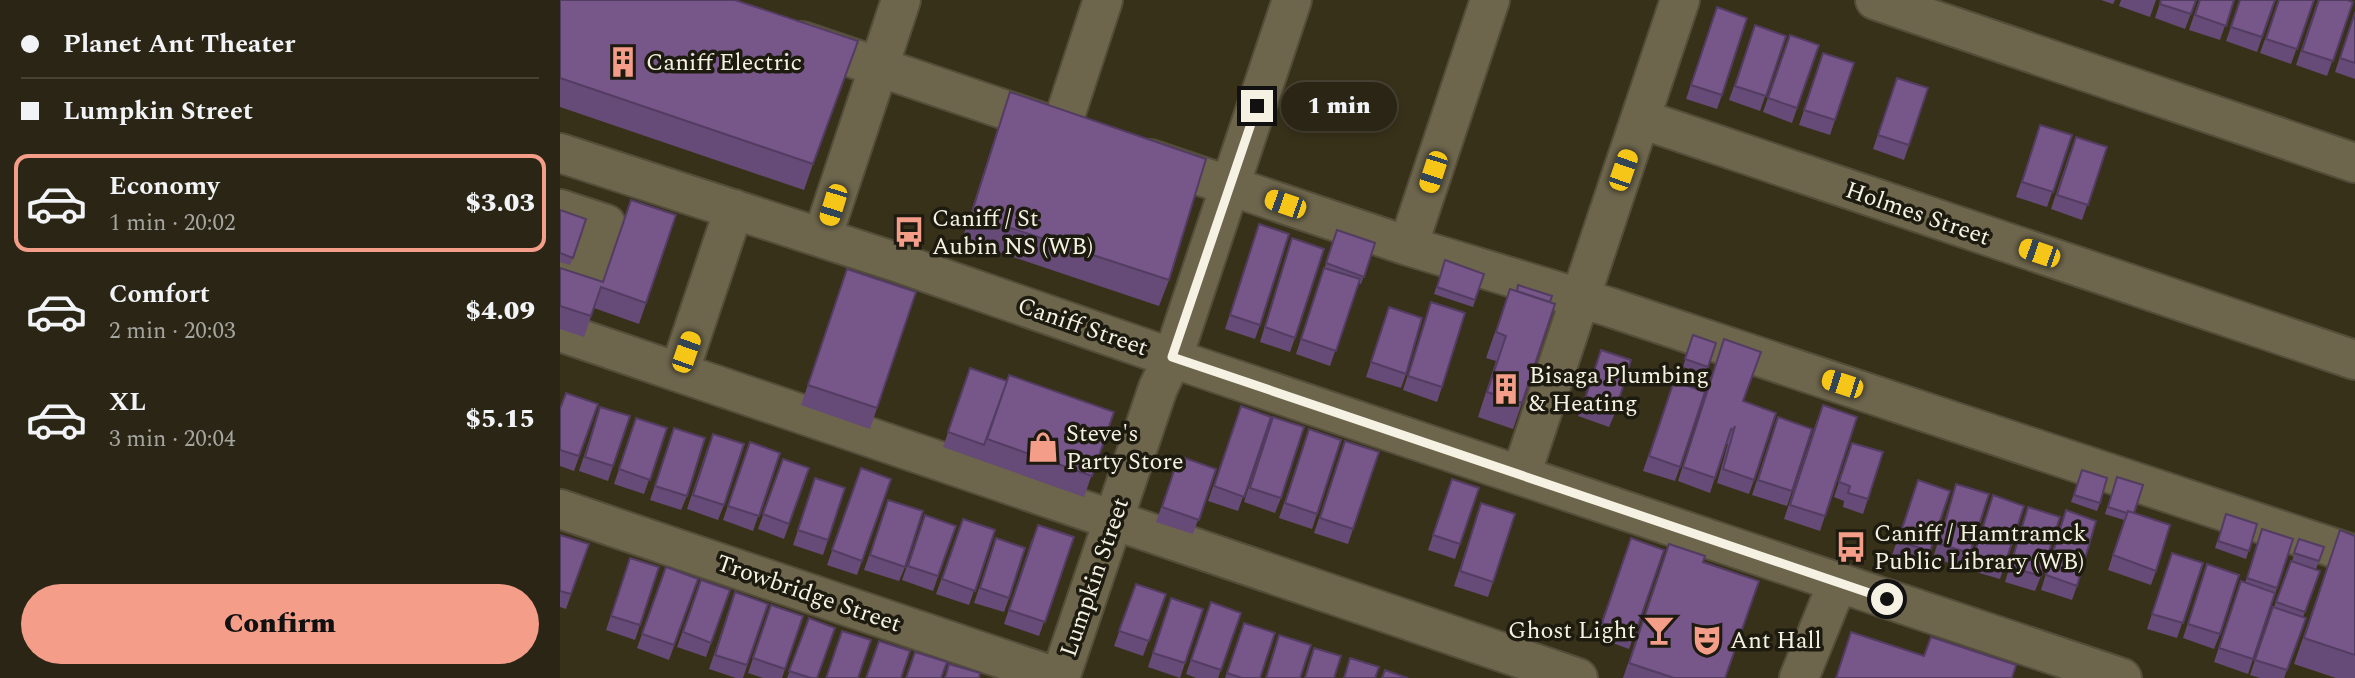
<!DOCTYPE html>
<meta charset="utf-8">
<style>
:root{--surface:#2a2514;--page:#322d1d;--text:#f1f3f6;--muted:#a5a5a0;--line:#464234;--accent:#f49e8a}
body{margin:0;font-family:Spectral,serif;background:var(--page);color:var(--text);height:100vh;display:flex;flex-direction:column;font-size:26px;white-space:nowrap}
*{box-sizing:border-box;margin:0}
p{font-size:23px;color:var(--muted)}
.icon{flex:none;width:38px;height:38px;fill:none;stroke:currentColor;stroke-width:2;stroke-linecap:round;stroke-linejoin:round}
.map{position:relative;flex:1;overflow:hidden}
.sheet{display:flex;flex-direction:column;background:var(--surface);width:560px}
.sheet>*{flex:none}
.guide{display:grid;align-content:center;height:154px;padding:0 21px;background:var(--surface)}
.end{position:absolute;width:32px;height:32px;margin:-16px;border:9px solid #f6f2e3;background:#111;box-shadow:0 0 0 4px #111}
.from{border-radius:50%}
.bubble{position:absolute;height:49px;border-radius:24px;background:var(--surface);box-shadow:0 4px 10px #0003,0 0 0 2px var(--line);font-size:23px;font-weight:800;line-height:49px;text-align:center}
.car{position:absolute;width:21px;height:42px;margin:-21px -10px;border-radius:9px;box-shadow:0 0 5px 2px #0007;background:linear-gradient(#f5c518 24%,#345 0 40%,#f5c518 0 76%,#345 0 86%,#f5c518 0)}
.guide b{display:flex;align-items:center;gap:24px;height:66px;font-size:26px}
.guide b+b{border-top:2px solid var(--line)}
.guide i{width:18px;height:18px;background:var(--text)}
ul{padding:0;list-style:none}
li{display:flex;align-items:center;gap:21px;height:98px;margin:0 14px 10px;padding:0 7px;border:4px solid transparent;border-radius:14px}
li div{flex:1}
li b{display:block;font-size:26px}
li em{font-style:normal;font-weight:800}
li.selected{border-color:var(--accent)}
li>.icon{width:63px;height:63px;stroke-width:1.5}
.action{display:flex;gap:14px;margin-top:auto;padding:14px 21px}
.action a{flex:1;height:80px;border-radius:42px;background:var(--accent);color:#111;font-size:28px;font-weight:800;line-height:80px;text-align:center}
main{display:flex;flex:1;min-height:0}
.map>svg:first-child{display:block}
</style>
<main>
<section class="sheet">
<div class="guide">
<b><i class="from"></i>Planet Ant Theater</b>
<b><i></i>Lumpkin Street</b>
</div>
<ul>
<li class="selected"><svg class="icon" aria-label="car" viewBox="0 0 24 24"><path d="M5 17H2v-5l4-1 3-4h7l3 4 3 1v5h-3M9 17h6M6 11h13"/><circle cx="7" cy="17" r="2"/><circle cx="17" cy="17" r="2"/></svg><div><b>Economy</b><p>1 min · 20:02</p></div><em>$3.03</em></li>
<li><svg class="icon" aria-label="car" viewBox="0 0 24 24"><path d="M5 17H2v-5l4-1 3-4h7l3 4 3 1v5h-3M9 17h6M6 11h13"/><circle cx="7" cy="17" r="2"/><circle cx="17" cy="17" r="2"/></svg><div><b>Comfort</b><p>2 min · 20:03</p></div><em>$4.09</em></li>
<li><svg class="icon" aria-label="car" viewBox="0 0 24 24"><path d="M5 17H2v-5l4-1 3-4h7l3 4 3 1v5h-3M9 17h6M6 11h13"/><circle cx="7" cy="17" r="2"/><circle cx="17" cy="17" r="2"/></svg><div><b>XL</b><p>3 min · 20:04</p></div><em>$5.15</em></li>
</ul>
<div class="action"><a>Confirm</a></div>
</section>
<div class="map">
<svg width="1795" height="678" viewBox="0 0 1795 678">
<rect width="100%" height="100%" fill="#38311a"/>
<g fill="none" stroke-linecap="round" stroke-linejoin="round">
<defs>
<path id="minor" d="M1315 0 1795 163
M242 41 493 126
M1081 119 1795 360
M501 128 543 0
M0 153 336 262 644 369 1562 678
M590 159 848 246 1049 307 1795 555
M0 209 46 224 23 285 0 277
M262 238 341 0
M848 246 930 0
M0 332 1018 678
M126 352 174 209
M961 475 1120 0
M0 509 499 678
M500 678 598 388 613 357 732 0
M1239 678 1278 582"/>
</defs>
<use href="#minor" stroke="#534d39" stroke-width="42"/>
<use href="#minor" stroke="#6d654c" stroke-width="38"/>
</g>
<path fill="#664a77" d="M0 0 253 164 244 190 0 107Z
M1541 0H1555L1553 4Z
M1561 0H1596L1590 17 1559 6Z
M1601 0H1636L1625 29 1595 18Z
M1639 0H1674L1660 40 1629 30Z
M1680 0H1715L1697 52 1666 41Z
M1719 0H1754L1731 64 1700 53Z
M1758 0 1793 2 1767 76 1736 65Z
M1157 7 1162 95 1157 109 1126 99Z
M1795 12V79L1775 72Z
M1195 25 1226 36 1200 111 1169 100Z
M1230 35 1259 45 1232 123 1203 112Z
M1263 53 1275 120 1270 135 1239 125Z
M1337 78 1349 145 1344 160 1313 149Z
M450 92 609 280 599 306 402 240 441 118Z
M1480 125 1512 135 1487 207 1456 197Z
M1547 147 1522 220 1491 209 1510 152Z
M0 210 26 219 10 265 0 262Z
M116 215 79 324 34 308 24 337 0 329V268L42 282Z
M699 224 700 325 695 339 665 329Z
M777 230 815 243 801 284 798 283 770 366 736 354Z
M732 238 735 338 730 352 700 342Z
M885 260 924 274 913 307 874 294Z
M287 269 317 408 310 429 241 405Z
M950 289 962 403 953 429 918 417 936 361 926 358Z
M871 302 882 387 877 402 843 390Z
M829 307 846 374 841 388 806 377Z
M1164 339 1183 401 1194 480 1189 494 1157 483 1169 440 1168 444H1166L1150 493 1118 481Z
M1130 343H1156L1145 375 1123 367Z
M1041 350 1055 413 1049 427 1018 416Z
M410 368 447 381 554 412 524 497 383 447Z
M1114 381 1120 467 1115 481 1083 471Z
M38 404 14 471 0 466V409Z
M681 406 711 417 678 511 648 501Z
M40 407 53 466 48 481 19 471Z
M76 418 107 428 84 494 54 484Z
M1257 420 1265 516 1260 531 1224 519Z
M114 428 127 496 121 510 90 500Z
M749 429 757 514 752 529 719 518Z
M707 432 721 498 715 513 684 502Z
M1213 432 1232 491 1227 506 1192 495Z
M785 441 819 452 788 544 754 533Z
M190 442 220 453 193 531 163 520Z
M1292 443 1308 499 1303 514 1283 507 1284 501 1274 497Z
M147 449 164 505 158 520 127 509Z
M619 456 656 469 633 534 596 522Z
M223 459 249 468 224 539 198 529Z
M301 468 331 479 297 575 267 565Z
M1522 470 1540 503 1537 511 1511 502Z
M1557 477 1574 513 1596 571 1591 585 1548 570 1564 520 1545 514Z
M255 478 268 540 263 555 233 545Z
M892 479 919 488 895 559 868 550Z
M1358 480 1390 491 1364 566 1332 555Z
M1396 484 1410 553 1405 568 1373 558Z
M1433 495 1445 564 1440 579 1409 570Z
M921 503 933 582 928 597 894 586Z
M1468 507 1481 576 1475 591 1445 582Z
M1506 510 1517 586 1512 600 1481 590Z
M1666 514 1697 524 1686 559 1655 548Z
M323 515 345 567 339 581 304 570Z
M365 515 396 526 373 591 342 580Z
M403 519 435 530 409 605 376 594Z
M1702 529 1717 588 1688 674 1654 662 1681 581 1685 583Z
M1780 530 1795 536V678H1776L1734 664Z
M0 535 29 544 6 609 0 607Z
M514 537 479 636 444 624 472 539Z
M436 538 449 598 444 612 414 603Z
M1071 538 1104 550 1069 649 1036 637Z
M1739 539 1764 547 1756 569 1732 561Z
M1612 553 1643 563 1617 638 1587 629Z
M70 558 80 625 75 640 46 630Z
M1731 561 1760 571 1743 617 1746 618 1724 678H1700L1690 675 1708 621 1714 607Z
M1143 562 1165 678H1063L1102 564Z
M1647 564 1660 634 1654 649 1623 638Z
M106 567 138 579 109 660 77 648Z
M141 580 170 590 146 657 117 647Z
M576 584 606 594 583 656 554 646Z
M175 592 208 604 183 678H176L149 669Z
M651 602 681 613 658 678H636L626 674Z
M211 605 243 616 222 678H203L188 673Z
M643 609 620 678 588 667 606 613Z
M249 618 257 678H227Z
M679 637 700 678H665Z"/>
<path fill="#77568a" stroke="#533c61" stroke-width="2" d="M0 0H175L298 41 253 164 0 78Z
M1601 0H1636L1631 14 1600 4Z
M1640 0H1674L1666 26 1635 15Z
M1680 0H1715L1702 37 1671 27Z
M1719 0H1754L1737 49 1706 39Z
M1759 0H1787L1793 2 1773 61 1742 51Z
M1157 7 1187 18 1162 95 1131 85Z
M1795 12V63L1780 58Z
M1195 25 1226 36 1206 96 1175 86Z
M1230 35 1259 45 1237 108 1208 98Z
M1263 53 1294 63 1275 120 1244 110Z
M1337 78 1368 88 1349 145 1318 135Z
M450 92 646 159 609 280 411 215Z
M1480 125 1512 135 1493 192 1462 182Z
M1516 137 1547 147 1528 205 1497 195Z
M71 200 116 215 86 303 41 287 31 316 0 306V268L43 282Z
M0 210 26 219 13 258 0 253Z
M699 224 729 234 700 325 670 315Z
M777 230 815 243 804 277 766 263Z
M732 238 764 249 735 338 705 327Z
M885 260 924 274 915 300 877 287Z
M764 268 800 279 776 351 741 339Z
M287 269 356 292 317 408 248 385Z
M958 285 992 296 990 302 957 291Z
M950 289 995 304 962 403 927 392 946 336 936 332Z
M871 302 905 313 882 387 848 376Z
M829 307 862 318 846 374 811 362Z
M1133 335 1156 343 1148 367 1125 359Z
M1164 339 1201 352 1183 401 1216 413 1194 480 1163 469 1175 426 1173 430 1171 429 1155 478 1123 467Z
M1041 350 1071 360 1055 413 1024 402Z
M410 368 447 381 424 445 388 432Z
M449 375 554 412 532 476 427 439Z
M1114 381 1145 392 1120 467 1089 456Z
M6 393 38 404 19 456 0 450V409Z
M1263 405 1297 417 1265 516 1230 505Z
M681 406 711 417 684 497 654 486Z
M40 407 70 416 53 466 25 457Z
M713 417 744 427 721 498 690 488Z
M1218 417 1252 429 1232 491 1198 480Z
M76 418 107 428 90 480 59 469Z
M114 428 145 438 127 496 95 486Z
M749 429 781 440 757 514 725 503Z
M153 434 184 444 164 505 133 495Z
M785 441 819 452 793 529 760 518Z
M190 442 220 453 199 516 168 506Z
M1292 443 1323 452 1308 499 1288 493 1290 486 1279 482Z
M619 456 656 469 639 520 602 507Z
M223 459 249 468 229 524 203 514Z
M301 468 331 479 302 561 272 550Z
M1522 470 1547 478 1540 503 1514 495Z
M1557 477 1583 485 1574 513 1568 511 1567 513 1548 507Z
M255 478 285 488 268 540 238 530Z
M892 479 919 488 900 544 873 535Z
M1358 480 1390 491 1370 551 1338 541Z
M1396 484 1429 494 1410 553 1379 544Z
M1433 495 1464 506 1445 564 1414 555Z
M328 500 363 511 345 567 310 555Z
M921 503 955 514 933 582 900 571Z
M1468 507 1500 517 1481 576 1450 567Z
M1506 510 1536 521 1517 586 1486 575Z
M1568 511 1610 525 1596 571 1553 555Z
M1666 514 1697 524 1689 551 1658 541Z
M365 515 396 526 378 576 348 566Z
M403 519 435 530 415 591 382 579Z
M478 525 514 537 485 622 449 610Z
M1702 529 1733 539 1717 588 1687 578Z
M1780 530 1795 536V655L1744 638Z
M0 535 29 544 11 594 0 591Z
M436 538 465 548 449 598 420 588Z
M1071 538 1104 550 1075 634 1042 623Z
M1739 539 1764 547 1759 561 1734 553Z
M1109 544 1145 556 1143 562 1199 581 1165 678H1114L1069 663Z
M1612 553 1643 563 1623 623 1592 614Z
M70 558 99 567 80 625 51 616Z
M1731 561 1760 571 1745 612 1716 602Z
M1647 564 1679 575 1660 634 1628 624Z
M106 567 138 579 114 645 82 634Z
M141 580 170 590 151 643 123 632Z
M1681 581 1715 593 1693 659 1659 648Z
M576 584 606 594 589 641 559 631Z
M175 592 208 604 187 665 155 655Z
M611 598 643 609 625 663 593 653Z
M651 602 681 613 661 670 631 660Z
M211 605 243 616 225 669 193 658Z
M1713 607 1746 618 1727 670 1695 660Z
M249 618 275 628 257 678H251L229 671Z
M684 623 715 633 700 678H682L667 673Z
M282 631 311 640 298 678H266Z
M1291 632 1364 656 1371 637 1456 665 1452 678H1276Z
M719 635 751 645 740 678H706Z
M319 641 350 651 341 678H306Z
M754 648 781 656 774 678H745Z
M355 652 387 662 381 678H346Z
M790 658 819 667 815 678H784Z
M389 664 420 673 419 678H385Z
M825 670 848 678H822Z"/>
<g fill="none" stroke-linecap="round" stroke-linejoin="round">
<path stroke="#f6f2e3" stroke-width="9" d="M697 106 612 357 1327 599"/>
</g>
<defs>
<symbol id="building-bare" viewBox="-9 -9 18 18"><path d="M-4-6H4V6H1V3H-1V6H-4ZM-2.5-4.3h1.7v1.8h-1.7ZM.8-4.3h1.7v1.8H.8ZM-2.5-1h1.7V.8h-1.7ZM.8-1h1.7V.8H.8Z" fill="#f49e8a" stroke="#1d1a0f" stroke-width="2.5" paint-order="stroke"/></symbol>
<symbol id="bus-bare" viewBox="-9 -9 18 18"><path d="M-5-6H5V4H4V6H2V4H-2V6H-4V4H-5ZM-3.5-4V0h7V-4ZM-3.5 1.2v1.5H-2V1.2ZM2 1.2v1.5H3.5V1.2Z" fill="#f49e8a" stroke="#1d1a0f" stroke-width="2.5" paint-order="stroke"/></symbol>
<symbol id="shop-bare" viewBox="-9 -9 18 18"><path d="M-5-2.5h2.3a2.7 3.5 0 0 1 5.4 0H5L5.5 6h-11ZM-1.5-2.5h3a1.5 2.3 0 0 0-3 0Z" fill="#f49e8a" stroke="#1d1a0f" stroke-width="2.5" paint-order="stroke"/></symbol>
<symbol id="bar-bare" viewBox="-9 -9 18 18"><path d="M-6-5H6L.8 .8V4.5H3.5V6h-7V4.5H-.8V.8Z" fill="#f49e8a" stroke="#1d1a0f" stroke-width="2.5" paint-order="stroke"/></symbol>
<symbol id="theatre-bare" viewBox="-9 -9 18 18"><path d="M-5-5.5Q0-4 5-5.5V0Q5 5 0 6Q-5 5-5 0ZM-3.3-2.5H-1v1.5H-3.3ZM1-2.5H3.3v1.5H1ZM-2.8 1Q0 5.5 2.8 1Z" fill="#f49e8a" stroke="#1d1a0f" stroke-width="2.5" paint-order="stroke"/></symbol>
</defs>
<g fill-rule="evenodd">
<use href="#building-bare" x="41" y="40" width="44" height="44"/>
<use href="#bus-bare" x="327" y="210" width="44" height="44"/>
<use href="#building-bare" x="924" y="367" width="44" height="44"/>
<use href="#shop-bare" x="461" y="425" width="44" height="44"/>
<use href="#bus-bare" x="1269" y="525" width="44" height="44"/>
<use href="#bar-bare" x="1077" y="608" width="44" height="44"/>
<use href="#theatre-bare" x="1125" y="618" width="44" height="44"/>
</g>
<g text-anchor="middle" stroke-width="7" stroke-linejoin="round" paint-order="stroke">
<g font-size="24" fill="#f6f2e3" stroke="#1d1a0f" text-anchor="start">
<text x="86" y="70">Caniff Electric</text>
<text x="372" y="226">Caniff / St<tspan x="372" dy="28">Aubin NS (WB)</tspan></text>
<text x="969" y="383">Bisaga Plumbing<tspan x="969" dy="28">&amp; Heating</tspan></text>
<text x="506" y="441">Steve's<tspan x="506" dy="28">Party Store</tspan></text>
<text x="1314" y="541">Caniff / Hamtramck<tspan x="1314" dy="28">Public Library (WB)</tspan></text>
<text x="1076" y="638" text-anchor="end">Ghost Light</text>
<text x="1170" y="648">Ant Hall</text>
</g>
<g font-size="24" fill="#f6f2e3" stroke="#1d1a0f">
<text transform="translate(1358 213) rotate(19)" y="8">Holmes Street</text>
<text transform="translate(523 326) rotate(19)" y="8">Caniff Street</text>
<text transform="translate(534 577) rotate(-71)" y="8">Lumpkin Street</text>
<text transform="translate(249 593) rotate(19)" y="8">Trowbridge Street</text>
</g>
</g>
</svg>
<i class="end from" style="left:1327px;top:599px"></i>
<i class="end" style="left:697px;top:106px"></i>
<div class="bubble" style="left:721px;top:82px;width:116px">1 min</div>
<i class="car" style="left:1063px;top:170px;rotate:19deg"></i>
<i class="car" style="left:873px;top:172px;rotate:198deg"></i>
<i class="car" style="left:725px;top:204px;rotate:289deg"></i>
<i class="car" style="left:273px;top:205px;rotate:197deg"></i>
<i class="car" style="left:1479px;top:253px;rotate:289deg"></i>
<i class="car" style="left:126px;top:352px;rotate:19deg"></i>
<i class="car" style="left:1282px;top:384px;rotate:288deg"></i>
</div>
</main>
